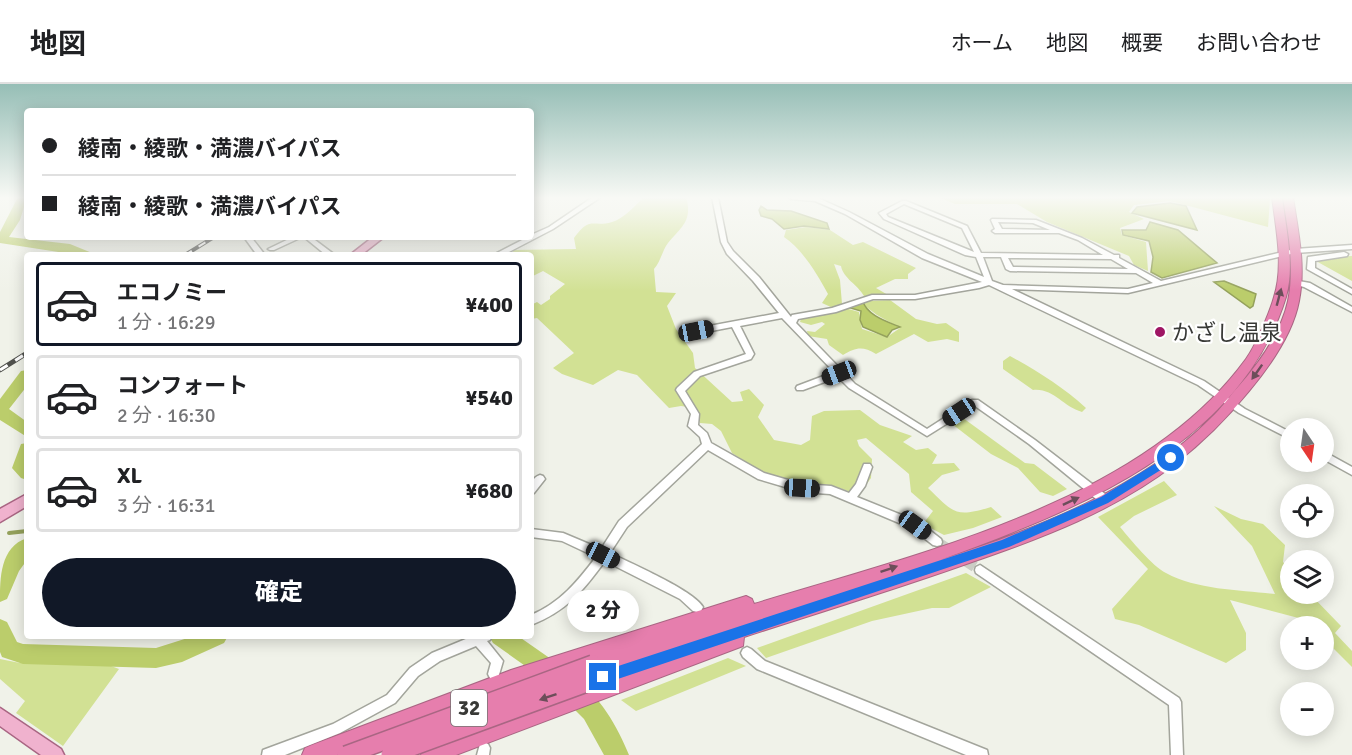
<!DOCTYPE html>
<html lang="ja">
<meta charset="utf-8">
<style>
:root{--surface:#fff;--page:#f6f6f6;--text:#202124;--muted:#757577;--line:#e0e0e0;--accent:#111827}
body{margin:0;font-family:Signika,"Noto Sans JP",sans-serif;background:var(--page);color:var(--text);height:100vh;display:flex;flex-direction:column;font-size:22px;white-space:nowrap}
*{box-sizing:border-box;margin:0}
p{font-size:20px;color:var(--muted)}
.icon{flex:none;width:33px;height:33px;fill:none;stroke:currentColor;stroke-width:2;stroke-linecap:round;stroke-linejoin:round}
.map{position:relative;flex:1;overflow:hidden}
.sheet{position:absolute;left:24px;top:168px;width:510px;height:387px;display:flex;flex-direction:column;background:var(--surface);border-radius:6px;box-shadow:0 3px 15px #0003}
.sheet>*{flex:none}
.hud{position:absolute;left:24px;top:24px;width:510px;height:132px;border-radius:6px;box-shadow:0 3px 15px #0003;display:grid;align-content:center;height:132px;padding:0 18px;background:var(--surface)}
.needle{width:39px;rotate:167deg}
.tools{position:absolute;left:1280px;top:334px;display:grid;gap:12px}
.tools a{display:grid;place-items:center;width:54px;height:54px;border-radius:50%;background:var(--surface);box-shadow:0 3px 15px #0003;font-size:30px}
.end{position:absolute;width:27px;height:27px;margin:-14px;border:8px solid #1a73e8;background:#fff;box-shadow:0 0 0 3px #fff}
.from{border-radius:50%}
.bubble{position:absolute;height:42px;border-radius:21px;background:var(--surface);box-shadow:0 3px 15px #0003;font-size:20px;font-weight:800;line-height:42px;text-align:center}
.car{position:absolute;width:18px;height:36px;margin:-18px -9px;border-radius:8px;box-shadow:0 0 4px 2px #0007;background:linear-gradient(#222 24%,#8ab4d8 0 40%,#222 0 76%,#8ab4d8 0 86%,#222 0)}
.hud b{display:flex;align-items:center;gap:21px;height:57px;font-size:22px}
.hud b+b{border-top:2px solid var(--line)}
.hud i{width:15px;height:15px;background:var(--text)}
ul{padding:10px 0 0;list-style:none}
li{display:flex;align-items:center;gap:18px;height:84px;margin:0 12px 9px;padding:0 6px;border:3px solid var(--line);border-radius:6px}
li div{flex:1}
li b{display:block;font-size:22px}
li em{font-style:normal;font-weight:800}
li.current{border-color:var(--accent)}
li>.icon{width:54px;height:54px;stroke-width:1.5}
.cta{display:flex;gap:12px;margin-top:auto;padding:12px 18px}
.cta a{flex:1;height:69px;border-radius:36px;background:var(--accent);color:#fff;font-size:24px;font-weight:800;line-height:69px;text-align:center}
header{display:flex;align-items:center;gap:36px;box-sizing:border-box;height:84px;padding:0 30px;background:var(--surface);border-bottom:2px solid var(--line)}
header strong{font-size:28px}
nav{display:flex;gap:33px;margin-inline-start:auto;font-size:21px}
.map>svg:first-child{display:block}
</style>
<header>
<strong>地図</strong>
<nav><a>ホーム</a><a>地図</a><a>概要</a><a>お問い合わせ</a></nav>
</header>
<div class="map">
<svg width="1352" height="671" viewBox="0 0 1352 671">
<rect width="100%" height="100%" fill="#f0f2e9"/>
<path fill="#d2e194" d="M644 113H686C693 137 681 143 668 159 662 167 661 177 654 185L656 208 676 209 667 222 676 245 693 269 695 284 732 318 743 317 740 308 749 305 764 321 758 333 774 356 801 361 810 356 812 332 824 327 860 326 880 341 912 352 903 358 916 366 928 364 937 371 932 380 954 379 960 386 942 391 928 404C954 429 955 434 991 423L1002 433 973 444 944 451 923 440 933 427 911 408 909 390 866 354 857 356 859 362 872 375 871 394 859 411 834 402 803 400 764 390 732 369 721 347 712 340 700 339 695 324 681 322 669 324 637 291 618 286 593 301 562 290 553 284 574 269 537 234 531 235V221L537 218 541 221 550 215V212L565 200 543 187 531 193V171H515L512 166 576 165 574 154C591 131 592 144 612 138 623 135 636 121 644 113Z
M938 113H1267L1270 115 1268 143 1170 117 1134 121 1129 128 1144 135 1120 144 1122 151 1146 158 1148 187 1134 181 1129 172 1047 138 1017 120H955Z
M806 143 830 146 853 161 863 158 916 184 908 190V195H895L876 204 888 211 864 212C858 201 843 194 841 182L834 180 840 196 842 220 833 224 822 219 828 210C817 190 803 166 784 153L786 146Z
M1352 172V197L1316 177 1326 173Z
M890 216 916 235 937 240 946 239 959 248V258L947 255 928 258 914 250 876 270C863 262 856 263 843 271L829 261 827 255 808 252 807 247 815 248 825 240 822 238 811 241 800 238 802 232 845 224 859 228 862 245 887 253 900 244 877 231 865 222V217Z
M1010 272C1037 287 1063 303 1086 324L1082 328C1063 323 1054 304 1033 306L1003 285V277Z
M963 334 1025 379 1034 380 1067 405 1053 412 1040 408 1018 384 991 370 952 340Z
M1164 397 1177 411 1134 432 1120 443C1131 456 1152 482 1166 489 1197 506 1241 506 1275 510L1252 462 1214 422 1241 435 1263 440 1285 461 1283 478 1290 486V510H1310L1341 542 1335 549 1352 567V583L1323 554V543H1313L1306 536 1230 516 1246 549V566L1226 579 1139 541 1115 535 1112 525 1148 485 1098 433Z
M966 489 991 503 949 524H932L872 537 766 574 757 564Z
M728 574 746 582 636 627 621 616Z
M0 575 20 579 98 577 119 585 63 662 16 629 25 617 0 595Z"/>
<path fill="#bbcd6b" stroke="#94a15b" stroke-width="1.5" d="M1170 119 1186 122 1197 146 1132 129 1137 123Z
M761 122 767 126 791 127 827 139 829 145 804 142 784 145 772 135 761 132 759 126Z
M1150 138 1178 146 1217 179 1162 194 1151 188 1153 173 1149 157 1123 151 1122 146H1146Z
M1224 197 1256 210 1253 222 1250 224 1214 198Z
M863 217C866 231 888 238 900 243L892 246 887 253 863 243 860 236 861 227 847 223Z"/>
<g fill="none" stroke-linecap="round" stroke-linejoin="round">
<path stroke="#94a15b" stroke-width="4" d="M9 449 27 447"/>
<path fill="#bbcd6b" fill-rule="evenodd" d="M18 113H27L20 136 9 153 70 160 97 171H78L0 159V148Z
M27 286V302L9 325 27 338V353L0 336V315L21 287Z
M27 359V396L21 394 12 384 21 360Z
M27 454V476L19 487 7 515 0 518C0 494 0 463 27 454Z
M0 535 7 538 17 558 23 560 156 564 194 552H228L224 559 182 578 156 584 23 580 2 573 0 568Z
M489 552H518L561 582 564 589 561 596 553 600 545 596 493 559Z
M572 596C599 607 618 645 629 671H604L584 635 564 615 561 607 564 599Z"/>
<path stroke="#cbcdc5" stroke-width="11" stroke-dasharray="11 6" stroke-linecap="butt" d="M937 458 980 486"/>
<defs>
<path id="minor" d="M593 113H601L553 145 503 171H493L528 153H531V151L549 143Z
M712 113H718L727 158 733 167 759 193 791 233 792 231 832 224 872 211H915L982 198 922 174 845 130 815 117 791 115 788 113 818 114 849 128 928 170 984 193 976 173 965 171 884 135 879 129 902 117H906L967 142 981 169 1103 171 1078 156 1059 149H995L992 147 995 145 991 136 992 135 1036 136 1082 154 1114 171H1119V174L1161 197 1295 165 1352 161V165L1295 169 1128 209 1012 205 1204 297 1245 325 1290 348V355L1239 329 1198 301 989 201 979 204 915 215H873L836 228 798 235 796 239 855 300 927 345 972 316H978L1035 356 1109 413 1110 416 1109 419 1105 420 1101 419 1029 360 975 322 927 352 849 304 838 293 803 306H797L796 304 797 302 834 288 782 234 740 242 754 270 751 275 700 292 685 307 699 330 698 341 707 349 711 359 764 389 802 400 831 402 849 409 856 400 864 380H870L872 383 865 402 857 413 919 438 941 455 942 458 941 461 937 462 933 461 911 444 830 410 802 408 758 395 708 366 627 443 610 469C630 479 693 506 703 523L701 527 697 528 693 527 680 515 605 477C583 507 567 527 531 541V531C560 519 578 497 596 473L562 457 531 453V445L563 449 601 465 619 437 702 360 700 353 688 342 691 330 676 306 677 304 694 288 746 270 732 243 696 250 693 249 692 247 693 245 779 229 753 197 727 170 721 158ZM904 120 962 144 974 168 888 133 886 130ZM998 138 1033 139 1050 146 1002 145ZM983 173H1001L1006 185 1010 187 1136 189 1153 199 1128 205 1003 201 992 197ZM1008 174 1111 175 1128 185 1013 183Z
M244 153H251L265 171H257Z
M293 153H302L274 166H270L268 165Z
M304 153H311L335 171H326Z
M1344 168 1348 170 1347 172 1315 177V184L1352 205V210L1307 185 1308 173Z
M1293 196 1310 199 1352 223V228L1304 203 1293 200Z
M1323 367 1352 383V391L1323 375Z
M540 391 543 392 545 395 534 409 531 410C531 402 531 394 540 391Z
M980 481 1179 614 1181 618 1183 671H1171L1169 621 976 489 975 486 976 483Z
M473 552H492L490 556 487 557 503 577 498 594 494 596 490 594 488 590 491 579 476 562 440 577 418 592 395 619 340 649 285 671H262L263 666 333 640 387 611 410 584 432 569Z
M747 563 751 565 765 577 987 666 988 671H966L757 585 743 573 741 569 743 565Z
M484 658 488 660 490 664 489 671H477L480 660Z"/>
<path id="major" d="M373 153H384L361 171H350Z
M27 410V422L0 438V425Z
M0 624 61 665 64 671H41L0 642Z"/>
<path id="highway" d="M1272 113H1282C1286 145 1295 182 1286 213 1240 363 1074 427 940 476 1033 446 1141 405 1211 334 1221 325 1229 313 1238 303 1259 279 1281 249 1288 217 1295 183 1288 148 1283 113H1293C1298 147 1306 182 1299 217 1293 249 1270 282 1249 307 1227 334 1203 358 1175 380 1116 426 1042 454 972 478 897 505 820 528 744 553L743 562 456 671H421L424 664 431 661 598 600 594 593 597 587 587 586 584 580 511 604 337 671H302L305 664 312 661 511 586 746 512 752 515 754 520C917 470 1141 419 1246 275 1255 263 1270 228 1274 213 1284 182 1276 145 1272 113Z"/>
</defs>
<use href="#minor" stroke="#a3a59c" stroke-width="3"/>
<use href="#major" stroke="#a96683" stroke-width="3"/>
<use href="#highway" stroke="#a96683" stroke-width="2"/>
<use href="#minor" fill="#fff" fill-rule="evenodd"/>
<use href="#major" fill="#f0b2ce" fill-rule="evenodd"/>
<use href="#highway" fill="#e67ead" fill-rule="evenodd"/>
<defs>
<path id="rail-far1" d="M185 171 214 153"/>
<path id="rail" d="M0 286 27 269"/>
</defs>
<use href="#rail-far1" stroke="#51524e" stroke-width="4"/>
<use href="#rail" stroke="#51524e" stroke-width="5"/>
<use href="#rail-far1" stroke="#fff" stroke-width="2" stroke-dasharray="8" stroke-linecap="butt"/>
<use href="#rail" stroke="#fff" stroke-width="3" stroke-dasharray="9" stroke-linecap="butt"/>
<defs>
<path id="highway-bridge" d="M346 671 593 580
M390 671 603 593"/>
</defs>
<use href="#highway-bridge" stroke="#a96683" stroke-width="20" stroke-linecap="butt"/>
<use href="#highway-bridge" stroke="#e67ead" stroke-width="17"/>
</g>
<defs><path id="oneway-solid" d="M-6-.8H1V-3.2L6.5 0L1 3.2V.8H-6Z" transform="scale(1.5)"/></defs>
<g fill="#6c4e5a">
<use href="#oneway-solid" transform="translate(1279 213) rotate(-75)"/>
<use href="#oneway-solid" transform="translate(1257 288) rotate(125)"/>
<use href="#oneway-solid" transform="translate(1071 417) rotate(-25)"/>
<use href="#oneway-solid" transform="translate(889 485) rotate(-19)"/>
<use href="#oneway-solid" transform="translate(548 613) rotate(161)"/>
</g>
<linearGradient id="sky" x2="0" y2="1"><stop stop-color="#96beb6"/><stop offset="0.55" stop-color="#f8f9f5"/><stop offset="1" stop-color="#f8f9f5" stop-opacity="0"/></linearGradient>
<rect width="1352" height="207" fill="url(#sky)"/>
<path fill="#1a73e8" d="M1171 370 1175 371V377L1108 419 1009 463 603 600 596 593 603 587 1002 456 1101 413Z"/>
<circle fill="#9f1664" stroke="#fff" stroke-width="2" cx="1160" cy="248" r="6"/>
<g text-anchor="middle" stroke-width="4.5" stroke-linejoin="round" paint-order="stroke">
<rect fill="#fff" stroke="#747472" stroke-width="1.5" x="451" y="606" width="36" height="36" rx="4.5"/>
<g font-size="21" font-weight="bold" fill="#383936">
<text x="469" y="631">32</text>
</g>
<g font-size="22" fill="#383936" stroke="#fff" text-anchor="start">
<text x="1172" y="256">かざし温泉</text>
</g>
</g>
</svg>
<div class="tools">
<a><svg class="needle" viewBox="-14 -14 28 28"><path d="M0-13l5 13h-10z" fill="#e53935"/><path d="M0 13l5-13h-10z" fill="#757577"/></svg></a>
<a><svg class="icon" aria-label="locate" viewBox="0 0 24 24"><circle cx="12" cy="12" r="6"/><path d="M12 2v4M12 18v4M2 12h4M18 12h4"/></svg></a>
<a><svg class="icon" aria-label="layers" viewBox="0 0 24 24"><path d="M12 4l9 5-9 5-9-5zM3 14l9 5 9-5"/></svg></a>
<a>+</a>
<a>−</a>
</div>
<i class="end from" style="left:1171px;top:374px"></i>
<i class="end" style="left:603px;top:593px"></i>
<div class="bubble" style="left:567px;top:506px;width:72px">2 分</div>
<i class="car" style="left:696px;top:247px;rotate:79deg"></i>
<i class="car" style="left:839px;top:289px;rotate:249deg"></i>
<i class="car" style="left:959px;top:328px;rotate:237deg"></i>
<i class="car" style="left:802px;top:404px;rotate:93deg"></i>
<i class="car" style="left:915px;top:441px;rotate:126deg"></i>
<i class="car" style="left:603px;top:471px;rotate:117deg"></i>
<div class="hud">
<b><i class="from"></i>綾南・綾歌・満濃バイパス</b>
<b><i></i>綾南・綾歌・満濃バイパス</b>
</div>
<section class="sheet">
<ul>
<li class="current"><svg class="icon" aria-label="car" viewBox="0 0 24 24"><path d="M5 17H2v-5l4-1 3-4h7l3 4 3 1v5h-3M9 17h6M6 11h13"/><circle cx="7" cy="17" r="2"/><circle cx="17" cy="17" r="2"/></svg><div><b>エコノミー</b><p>1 分 · 16:29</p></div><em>¥400</em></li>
<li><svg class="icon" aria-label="car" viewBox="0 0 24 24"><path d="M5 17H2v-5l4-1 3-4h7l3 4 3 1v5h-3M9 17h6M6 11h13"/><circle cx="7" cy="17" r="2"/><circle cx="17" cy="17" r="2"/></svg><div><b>コンフォート</b><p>2 分 · 16:30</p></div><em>¥540</em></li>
<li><svg class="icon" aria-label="car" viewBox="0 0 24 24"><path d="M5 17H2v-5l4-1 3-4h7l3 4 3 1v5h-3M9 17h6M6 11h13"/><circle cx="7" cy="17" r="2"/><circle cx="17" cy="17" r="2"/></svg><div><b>XL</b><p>3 分 · 16:31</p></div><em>¥680</em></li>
</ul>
<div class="cta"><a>確定</a></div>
</section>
</div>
